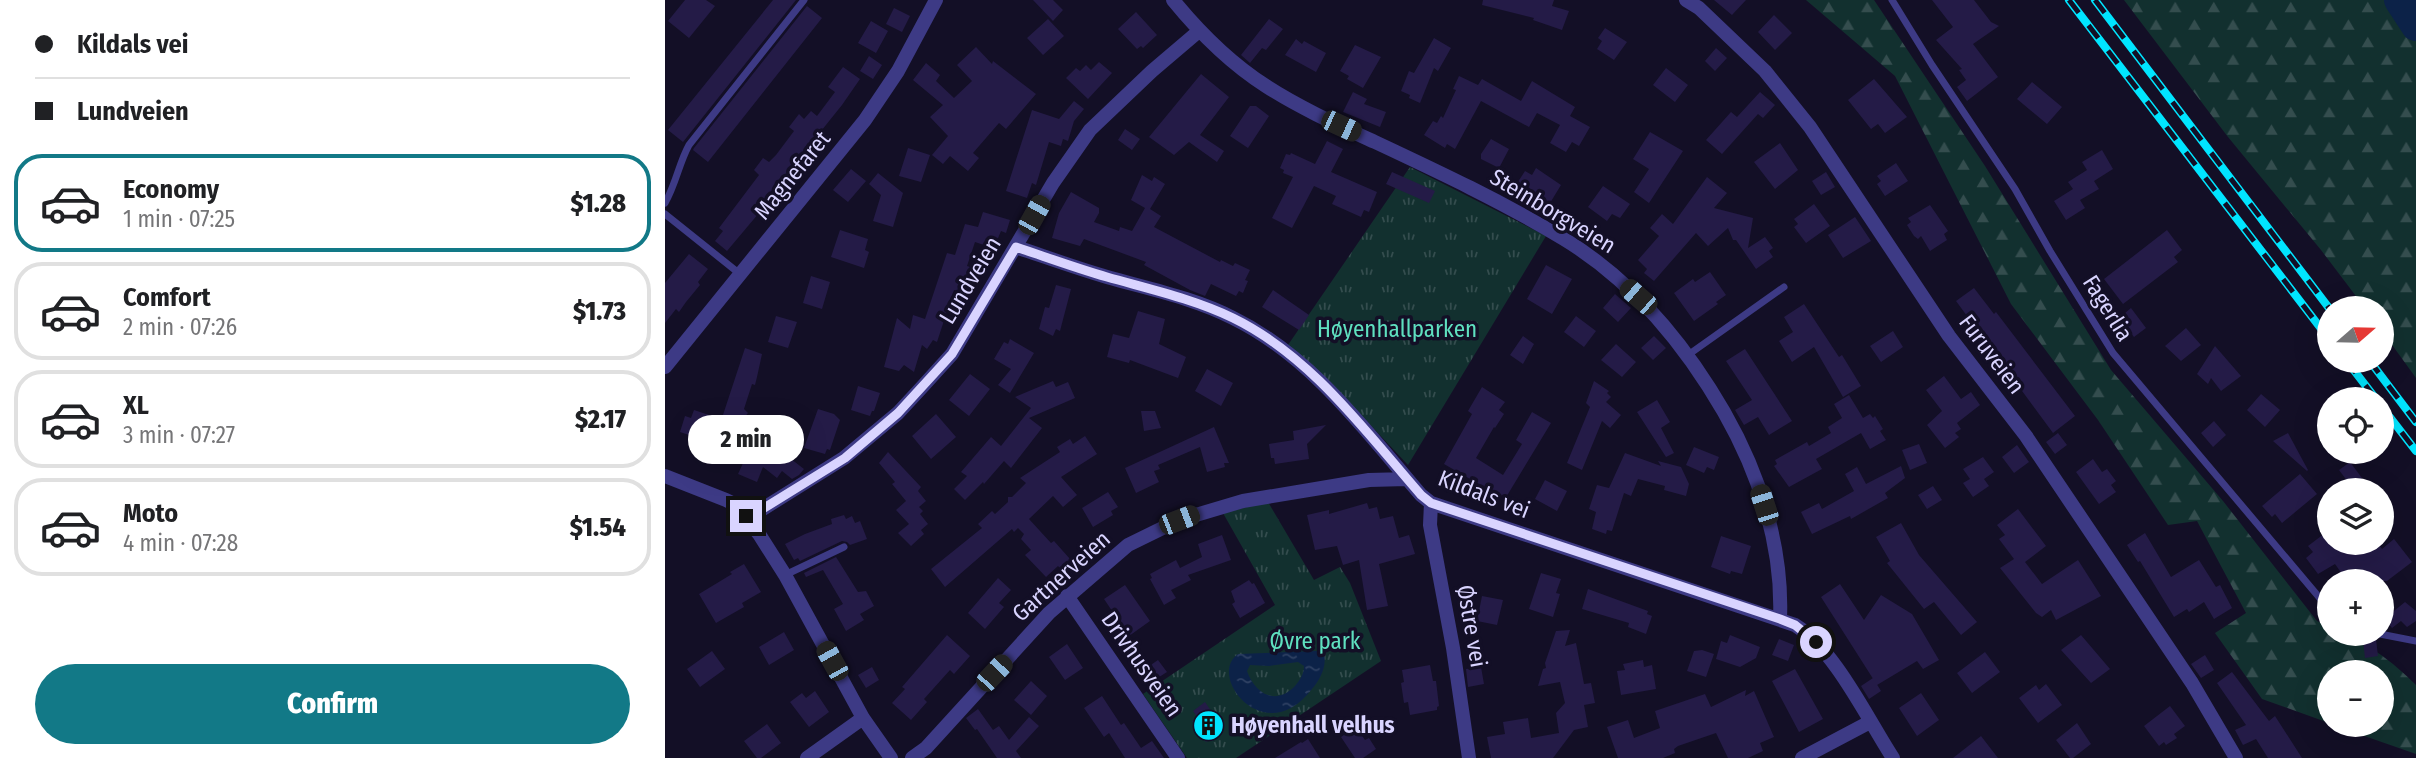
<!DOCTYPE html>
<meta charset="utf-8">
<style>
:root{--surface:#fff;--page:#f6f6f6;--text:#202124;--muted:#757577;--line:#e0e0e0;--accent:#127987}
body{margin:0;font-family:"Fira Sans Condensed",sans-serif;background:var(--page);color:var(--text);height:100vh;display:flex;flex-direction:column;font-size:26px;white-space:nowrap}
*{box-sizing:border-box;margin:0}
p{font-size:23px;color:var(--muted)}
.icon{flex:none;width:38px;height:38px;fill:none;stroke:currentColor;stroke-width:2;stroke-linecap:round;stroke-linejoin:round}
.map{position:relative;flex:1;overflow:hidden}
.details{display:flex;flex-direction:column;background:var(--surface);width:665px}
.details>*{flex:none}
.banner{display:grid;align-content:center;height:154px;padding:0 35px;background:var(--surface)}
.needle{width:46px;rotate:70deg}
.tools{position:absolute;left:1652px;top:296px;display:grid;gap:14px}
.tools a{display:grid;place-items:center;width:77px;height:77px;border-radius:50%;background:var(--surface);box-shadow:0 7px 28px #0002;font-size:35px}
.end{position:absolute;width:32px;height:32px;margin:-16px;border:9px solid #d9d4ff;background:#111;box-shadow:0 0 0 4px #111}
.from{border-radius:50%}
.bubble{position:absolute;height:49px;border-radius:24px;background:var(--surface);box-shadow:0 7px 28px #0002;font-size:23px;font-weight:800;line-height:49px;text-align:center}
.car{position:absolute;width:21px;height:42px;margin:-21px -10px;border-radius:9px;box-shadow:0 0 5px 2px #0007;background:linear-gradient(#222 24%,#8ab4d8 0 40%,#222 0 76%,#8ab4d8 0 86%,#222 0)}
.banner b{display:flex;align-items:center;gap:24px;height:66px;font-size:26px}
.banner b+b{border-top:2px solid var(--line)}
.banner i{width:18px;height:18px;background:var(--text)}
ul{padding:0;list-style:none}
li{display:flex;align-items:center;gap:21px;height:98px;margin:0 14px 10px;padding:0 21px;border:4px solid var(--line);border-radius:28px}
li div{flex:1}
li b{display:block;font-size:26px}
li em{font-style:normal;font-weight:800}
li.selected{border-color:var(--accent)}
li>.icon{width:63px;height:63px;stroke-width:1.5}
.cta{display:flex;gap:14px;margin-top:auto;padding:14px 35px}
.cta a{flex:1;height:80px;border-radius:42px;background:var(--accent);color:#fff;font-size:28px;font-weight:800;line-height:80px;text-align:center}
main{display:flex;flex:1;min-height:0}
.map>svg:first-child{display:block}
</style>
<main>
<section class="details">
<div class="banner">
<b><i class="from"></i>Kildals vei</b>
<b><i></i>Lundveien</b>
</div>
<ul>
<li class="selected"><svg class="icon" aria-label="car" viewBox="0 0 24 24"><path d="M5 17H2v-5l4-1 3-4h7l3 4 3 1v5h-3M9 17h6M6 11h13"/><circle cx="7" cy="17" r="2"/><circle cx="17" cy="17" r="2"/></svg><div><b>Economy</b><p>1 min · 07:25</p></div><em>$1.28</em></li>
<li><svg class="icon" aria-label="car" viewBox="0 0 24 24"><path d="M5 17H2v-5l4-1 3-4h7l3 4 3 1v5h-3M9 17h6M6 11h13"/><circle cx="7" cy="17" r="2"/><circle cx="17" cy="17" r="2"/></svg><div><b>Comfort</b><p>2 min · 07:26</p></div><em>$1.73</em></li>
<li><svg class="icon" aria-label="car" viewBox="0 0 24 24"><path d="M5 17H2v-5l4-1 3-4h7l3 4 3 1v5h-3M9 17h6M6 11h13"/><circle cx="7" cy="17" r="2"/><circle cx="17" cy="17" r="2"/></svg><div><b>XL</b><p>3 min · 07:27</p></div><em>$2.17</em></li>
<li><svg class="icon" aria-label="car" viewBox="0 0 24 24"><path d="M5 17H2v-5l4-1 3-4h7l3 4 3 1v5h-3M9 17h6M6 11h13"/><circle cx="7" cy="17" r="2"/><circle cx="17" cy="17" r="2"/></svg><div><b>Moto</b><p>4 min · 07:28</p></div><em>$1.54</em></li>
</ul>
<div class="cta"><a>Confirm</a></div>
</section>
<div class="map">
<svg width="1751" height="758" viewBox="0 0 1751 758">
<defs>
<pattern id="forest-firs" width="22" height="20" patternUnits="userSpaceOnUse" patternTransform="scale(1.75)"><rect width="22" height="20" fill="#12302f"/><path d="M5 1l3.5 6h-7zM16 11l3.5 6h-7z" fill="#344d4e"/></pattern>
<pattern id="park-tufts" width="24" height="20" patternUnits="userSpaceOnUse" patternTransform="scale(1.75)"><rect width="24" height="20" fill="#12302f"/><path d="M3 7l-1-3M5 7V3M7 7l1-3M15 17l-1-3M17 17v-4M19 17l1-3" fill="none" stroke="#344d4e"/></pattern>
<pattern id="water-ripples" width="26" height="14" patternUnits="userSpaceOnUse" patternTransform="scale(1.75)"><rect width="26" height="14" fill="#0c2248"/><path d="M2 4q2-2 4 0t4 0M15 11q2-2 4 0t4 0" fill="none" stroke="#2f4163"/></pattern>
</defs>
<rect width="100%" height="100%" fill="#130f26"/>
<path fill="url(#forest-firs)" d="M1141 0H1209L1320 166 1446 370 1558 501 1652 621 1664 627V634C1695 634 1730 664 1751 685V754L1668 725 1717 724V672H1664V723L1597 699 1550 633 1581 613 1532 521 1503 525 1433 420 1346 304 1230 76Z
M1459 0H1751V378L1717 331V308H1700L1656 250 1563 137Z"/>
<path fill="url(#park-tufts)" d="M745 167 881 236 743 465 664 381 623 345Z
M603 502 649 580 675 567 685 583 716 661 571 758H522L478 694 610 605 558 513Z"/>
<path fill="url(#water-ripples)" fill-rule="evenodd" d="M651 651 659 654C662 666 655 680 647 689 600 751 541 676 573 654ZM633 662 639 666C639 674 635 680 630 686 611 706 590 694 582 671L585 665 604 666Z"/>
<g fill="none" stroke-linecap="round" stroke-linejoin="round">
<path stroke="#0c2248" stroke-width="30" d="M1734 0 1751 26"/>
</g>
<path fill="#241b47" d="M20 0H41L50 6 24 38 3 21Z
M108 0H131L18 142 3 130Z
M368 0H388L398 10 388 21Z
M818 0H889L887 6 904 11 897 30 868 20 869 18 817 5Z
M1049 0H1081L1067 15Z
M1267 0H1309L1326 22 1334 26 1308 44 1333 77 1302 101 1292 87 1301 80 1294 70 1297 69 1271 40 1288 27Z
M142 6 157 18 43 162 28 150 29 148Z
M229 8 245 16 237 32 221 24Z
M471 12 492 35 478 48 476 46 472 49 453 29Z
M1109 15 1127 33 1110 50 1093 32Z
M383 19 399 36 378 55 362 38Z
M604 19 618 29 601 50 597 48 585 63 576 55Z
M206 21 223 31 211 53 193 43Z
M940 28 962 42 949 60 932 49 937 41 933 38Z
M769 38 786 48 773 71 769 68 755 103 744 98 745 95 736 91 744 71 749 73Z
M631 39 637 44 639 41 661 53 651 72 620 55Z
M690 45 716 57 698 88 682 79 684 76 675 71Z
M311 47 327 64 328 61 371 94 341 129 334 123 308 153 314 158 303 171 285 156 278 164 267 155 283 136 265 117 278 105 248 80 261 63 275 75 271 81 289 98 307 81 292 65Z
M1051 48 1062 58 1050 71 1040 61Z
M204 56 217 65 208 79 195 71Z
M434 62 447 73 423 99 401 78 411 68 415 71 421 65 426 70Z
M178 67 195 79 177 105 136 156 140 158 62 251 50 241 58 231 54 228 94 175 89 170 98 158 104 162 111 155 129 131 124 127 134 114 139 119 146 111 152 116 170 92 163 87Z
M1001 68 1023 85 1010 102 988 85Z
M536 74 564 97 535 135 559 151 552 162 524 142 509 155 484 137Z
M794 76 813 85 817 79 856 101 867 81 910 107 905 116 925 127 914 146 907 142 901 152 885 143 895 125 872 113 864 127 816 101 790 149 782 144 780 148 759 135 768 121 772 123 776 116 778 118 791 90 788 89Z
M1209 79 1242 117 1220 133 1213 124 1206 129 1183 100Z
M1367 82 1397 107 1382 124 1352 99Z
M688 92 702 99 699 104 721 112 715 127 678 112Z
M1095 92 1110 105 1098 118 1093 114 1057 154 1041 140 1066 112 1072 117Z
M409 101 419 109 409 121 403 141 398 139 396 146 384 142 371 185 367 183 362 198 341 191 367 110 394 119Z
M585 106H591L604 116 583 148 565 136Z
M460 129 475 139 467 150 453 140Z
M985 132 1018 151 984 203 969 192 984 169 968 159Z
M826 139 844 149 834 168 816 159V154Z
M662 141 678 149 666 172 712 192 704 212 699 210 696 217 667 204 671 196 649 186 627 228 607 218 628 177 618 173 619 170 615 168 621 154 625 155 626 153 650 164Z
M1115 143 1133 170 1110 189 1089 162Z
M243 148 265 155 256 182 234 176Z
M1437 150 1448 169 1429 181 1434 189 1415 200 1420 208 1401 220 1389 201 1408 189 1403 182 1422 170 1417 162Z
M1231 163 1243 181 1220 196 1212 184 1216 181 1212 176Z
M871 168 896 185 882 208 849 188 860 171 867 175Z
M186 169 201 181 183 202 168 190Z
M727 172 770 191 764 203 721 184Z
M1161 172 1170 187 1156 195 1147 181Z
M213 173 238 193 228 227 208 221 216 195 204 184Z
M477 175 487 181 489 177 500 184 485 209 496 216 489 227 555 262 556 260 568 266 570 263 585 270 580 280 583 281 578 293 574 291 571 296 546 284 540 296 525 290 479 265 481 262 419 239 415 246 387 238 394 213 406 192 434 208V213L429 222 454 231 455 227 467 231 480 208 466 200Z
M1042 177 1062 193 1049 208 1088 218 1083 248 1100 237 1108 248 1104 251 1108 257 1091 269 1071 240H1068L1063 228 1043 246 1031 233 989 281 979 273 982 269 973 260 994 236 985 228 997 214 1008 224Z
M938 186 965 204 955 218 947 214 942 221 923 207Z
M1149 204 1165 226 1141 243 1129 227 1133 224 1129 219Z
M1265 205 1283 231 1279 234 1282 240 1265 251 1256 236 1253 239 1249 236 1242 225 1246 222 1243 218Z
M318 212 345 220 341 233 336 231 331 243 327 241 325 247 310 242 302 266 311 269 302 295 289 290 272 342 268 340 262 349 257 345 249 372 239 365 234 371 219 367 232 318 245 329 248 315 260 319 282 253 290 255 300 224 313 227Z
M1190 217 1206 241 1178 258 1163 235Z
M175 230 203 239 200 250 204 252 199 268 166 257Z
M1502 230 1517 250 1509 257 1513 262 1458 304 1439 279Z
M24 254 43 269 33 282 35 285 21 302 14 312 11 309 0 323V283Z
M881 265 907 279 887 314 862 299Z
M1045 272 1061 295 1051 302 1053 304 1029 321 1009 293 1028 279 1030 282Z
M146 276 165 282 157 309 138 303Z
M391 285 406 289 395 331 391 329 388 336 374 329 380 307 384 308Z
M1309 288 1329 314 1331 312 1410 416 1388 433 1291 301Z
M608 290 644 315 634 330 597 307Z
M950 294 966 308 953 322 938 308Z
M1139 304 1174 357 1177 355 1196 386 1178 397 1149 347 1127 362 1114 341 1128 332 1119 317Z
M1466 308 1481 328 1469 337 1454 318Z
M473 311 500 319 494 344 521 357 513 378 465 360 464 363 442 357 448 334 464 338Z
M111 316 132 322 123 348 103 342Z
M911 316 931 331 919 347 899 332Z
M1521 328 1536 345 1516 361 1500 346Z
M1228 331 1238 347 1216 362 1205 346Z
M858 336 869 344 858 364 845 355Z
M989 336 1001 348 988 360 976 348Z
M345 339 369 353 345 393 333 385 346 369 329 359 339 342 343 344Z
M951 344 971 362 957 377 936 360Z
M1550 346 1576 376 1556 391 1546 378 1543 384 1532 374Z
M80 348 97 354 92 377 90 385 87 384 79 409 83 413 66 433 55 424Z
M1080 349 1127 421 1104 435 1093 417 1079 425 1070 410 1087 400 1061 361Z
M542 369 568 383 556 406 530 391Z
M305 374 325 389 304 416 284 400Z
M1279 376 1296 399 1306 392 1315 405 1292 423 1296 429 1290 433 1294 437 1280 448 1262 425 1277 411 1261 390Z
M388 381 391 387 403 382 410 398 364 418 377 428 346 468 339 461 319 484 318 482 300 500 289 489 302 476 296 472 326 437 336 446 366 408 350 397Z
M929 381 944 391 942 393 946 397 941 402 956 415 945 428 937 421 917 470 902 463 925 407 921 403Z
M193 386 215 393 209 411H207L205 416 186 410Z
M817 387 840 402 834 410 839 414 830 428 829 427 811 458 838 475 857 444 851 440 867 412 886 423 840 499 779 464 807 414 803 411Z
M1596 394 1615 410 1600 427 1582 410Z
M1184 395 1198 418 1205 414 1208 418 1210 416 1218 429 1215 431 1221 440 1205 449 1196 433 1151 459 1157 469 1124 487 1109 466 1112 464 1110 460 1142 442 1144 446 1166 433 1163 427 1177 418 1169 404Z
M992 400 1005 422 996 428 1009 453 1001 457 972 412Z
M153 409 169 414 175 420 165 450 162 449 160 454 139 448Z
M29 410 50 417 42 441 15 432 20 416 26 418Z
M476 411H490L496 428 479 431Z
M271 414 291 437 266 459 247 436Z
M1549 421 1561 435 1548 447 1536 433Z
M661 425 642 444 644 459 610 464 609 458H606L604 444 629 440 628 431Z
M549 427 564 463H559L560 467 542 472 535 447 493 465 495 469 489 471 494 482 471 493 460 468Z
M1393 433 1402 445 1390 454 1381 442Z
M1623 433 1643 470 1642 471 1608 441Z
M420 436 432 454 396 477 412 495 398 507 388 496 364 519 386 543 389 541 413 568 403 577 393 566 381 577 360 555 366 550 356 539 359 534 353 528 349 532 347 529 280 587 266 569 317 528 313 524 327 511 330 514 343 502V497H347L361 483 355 478 395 452 392 447 405 439 408 444Z
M107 439 109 440 108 445 139 469 134 475 127 479 117 471 112 478 98 467 92 482 73 474 79 461 85 464Z
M1254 444 1262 463 1245 470 1237 450Z
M1352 445 1364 462 1349 473 1337 457Z
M1029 447 1054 457 1049 470 1042 467 1039 473 1021 465Z
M223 452 256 487 253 491 261 501 254 507 258 511 255 514 263 524 256 530 259 534 246 546 233 533 244 524 231 510 241 501 227 484 230 482 214 463Z
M960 453 996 466 993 461 1016 467 1024 484 1021 496 999 490 1000 486 973 479 966 496 959 493 947 531 942 530 941 534 927 529 931 512 924 509 932 485 944 488Z
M1318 457 1329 472 1319 479 1324 486 1308 497 1298 483 1305 479 1298 469Z
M1428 459 1437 472 1442 469 1451 481 1446 485 1451 492 1434 504 1411 472Z
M1685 462 1697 478 1686 486 1674 470Z
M1236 466 1240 478 1220 493 1223 498 1186 519 1185 516 1147 534 1136 512 1154 503 1157 509 1189 491 1180 474 1192 467 1201 484Z
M1635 474 1652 494 1617 523 1610 514 1607 517 1597 506Z
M880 480 902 491 892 511 870 499Z
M1268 486 1277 500 1262 509 1253 495Z
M443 492 453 507 446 511 448 515 428 527 417 508Z
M702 503 704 509 712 507 715 519 728 516 734 538 744 535 750 554 714 564 723 606 702 610 694 560 678 565 672 546 650 550 642 515 664 510V514Z
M1353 509 1381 546 1360 562 1377 584 1413 560 1436 596 1391 620 1386 610 1377 617 1371 613 1335 568 1349 559 1334 539 1340 535 1332 525Z
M179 515 181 519 187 516 190 523 195 521 202 539 185 545 182 542 177 541 135 561 133 558 129 560 120 544 140 534 167 524 166 519Z
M1236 523 1254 555 1312 622 1296 635 1269 602 1259 609 1222 563 1225 561 1211 537Z
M1664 530V542H1712L1717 549 1729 539 1747 562 1722 581H1682L1670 564 1653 574 1641 558 1648 552 1643 546Z
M1480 533 1506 577 1534 560 1551 587 1555 585 1567 608 1549 619 1539 602 1524 612 1522 609 1509 617 1475 561 1473 562 1462 545Z
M557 535 566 560 523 575 526 580 506 590 511 598 499 605 485 579 487 578 485 574 511 560 515 568 537 557 533 544Z
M1056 536 1086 546 1077 574 1066 571 1065 574 1046 567Z
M171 557 193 592 201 591 209 606 195 614 199 620 181 631 169 609 178 604 158 570 141 577 139 573Z
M79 564 96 592 77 603 79 607 51 623 34 594 67 574 65 572Z
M876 573 896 579 891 593 895 594 888 617 864 609Z
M333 578 346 590 334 603 339 607 320 629 303 613Z
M584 580 587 584 589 583 600 603 575 618 567 604 570 602 566 591Z
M1175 584 1199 620 1216 595 1247 614 1274 660 1258 669 1252 661 1212 685 1156 597Z
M460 585 485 621 464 636 439 599Z
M923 589 983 611 982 614 987 616 981 634 963 627 964 623 917 609Z
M817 596 838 600 832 625 812 621Z
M1740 602 1751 611V621L1742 627 1736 621 1727 628 1719 619Z
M905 630 900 646 911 643 919 684 926 683 930 703 919 705 923 727 909 730 888 758H826L822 737 840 734 838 722 863 718 866 738 894 733 891 713 900 703 895 682 873 686 878 669 881 668 880 663 891 631Z
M119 632 129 650 104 665 94 647Z
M282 635 305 656 289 674 285 670 259 699 262 702 246 720 227 703 240 689 237 687Z
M1065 635 1095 647 1091 658 1075 667 1051 659 1056 641 1062 643Z
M1416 635 1445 669 1426 683 1396 650Z
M1114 639 1129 645 1123 661 1107 655Z
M1711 639 1713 656 1700 658 1698 640Z
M402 644 418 668 400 680 384 657Z
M1037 650 1049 654 1041 677 1022 671 1029 651Z
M47 651 60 669 35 687 22 669Z
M1320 652 1335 672 1307 693 1292 673Z
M1540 655 1549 670 1536 678 1526 664Z
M493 660 502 672 488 681 480 669Z
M978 660 979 667 987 665 991 689 956 695 952 671 960 670 958 664Z
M765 665 768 681H771L774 706 772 707V710L745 715 743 702 739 703 736 683 739 682 737 670Z
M207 667 214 680 201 688 193 675Z
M816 667 819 684 803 687 801 669Z
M1130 669 1158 719 1134 732 1107 681Z
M1567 672 1604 721 1610 716 1637 758H1603L1591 739 1578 745 1570 730 1581 725 1552 683Z
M1208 678 1216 691 1204 699 1196 686Z
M366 681 382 696 366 715 349 700Z
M1381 684 1397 705 1373 723 1354 698 1371 685 1374 690Z
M1081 690 1080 696 1089 691 1109 737 1095 743 1098 751 1083 758H1063L1051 733 1013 746 1009 749 1010 753 998 758H953L942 727 963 720 969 738 995 728 990 711 1040 694 1046 707Z
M150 691 164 712 144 727 125 702 137 693 141 698Z
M1256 693 1274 720 1252 736 1234 708Z
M437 696 456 725 459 723 476 748 487 741 499 758H460L444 733 439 737 419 708Z
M540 702 559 730 541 742 527 721 533 718 528 711Z
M1505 706 1520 726 1509 734 1512 738 1501 745 1499 742 1494 746 1479 726Z
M313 709 328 730 334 726 344 740 364 717 374 726 351 751 356 758H332L312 729 310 730 301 718Z
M1412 723 1426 744 1408 758H1405L1391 740Z
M102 724 116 743 96 758H92L79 741Z
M691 727 700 740 704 738 711 749 698 758H690L676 737Z
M1316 736 1333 758H1288Z
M643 739 655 758H610L636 742 637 743Z"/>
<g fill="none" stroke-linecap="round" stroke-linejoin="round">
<path stroke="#3d3a85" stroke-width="7" d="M1227 0 1267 65 1350 189 1385 251 1448 353 1664 609
M0 203C11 184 14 163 24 145L139 0
M0 214 75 274
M1023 355 1119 287
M120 575 179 547
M1715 634 1751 641"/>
<path stroke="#3d3a85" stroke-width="14" d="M508 0C535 33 565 63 601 86 635 108 673 125 710 142 774 172 838 202 899 239 968 281 1019 343 1059 412 1095 475 1118 547 1115 619
M1021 0 1034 8 1100 71 1145 127 1284 336 1361 436 1527 683 1571 758
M351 247C381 257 411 268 442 277 484 289 529 298 568 318 646 356 701 431 756 495L766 503 1130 625C1170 650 1202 718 1228 758
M0 367 200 120 233 71 271 0
M0 476 61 500 69 504 94 534 120 575 198 718 226 758
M766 503 765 525 788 648 804 758
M81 516 96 510 179 458 233 413 258 386 287 354 388 183 425 130 487 71 534 31
M402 596 513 758
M142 758 198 718
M247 758 261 748 384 613 463 545 514 520 578 501 704 480 742 479
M1137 758 1205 722"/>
<defs>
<path id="rail" d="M1404 0 1664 339
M1430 0 1664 308
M1681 360 1711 399
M1704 360 1751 422
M1717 407 1751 451"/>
</defs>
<use href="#rail" stroke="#00e5ff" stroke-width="8"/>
<use href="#rail" stroke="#130f26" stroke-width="5" stroke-dasharray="16" stroke-linecap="butt"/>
</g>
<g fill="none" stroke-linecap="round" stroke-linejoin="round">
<path stroke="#d9d4ff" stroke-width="9" d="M81 516 96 510 180 458 233 413 287 354 351 247C381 257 411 268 442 277 484 289 529 299 568 318 646 356 700 431 756 495L766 503 1115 619 1130 625 1151 642"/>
</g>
<defs>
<symbol id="building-disc" viewBox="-11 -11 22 22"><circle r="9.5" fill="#00e5ff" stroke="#130f26"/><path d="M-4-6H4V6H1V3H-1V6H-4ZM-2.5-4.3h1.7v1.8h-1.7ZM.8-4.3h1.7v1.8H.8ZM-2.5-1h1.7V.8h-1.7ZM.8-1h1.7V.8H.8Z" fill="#111"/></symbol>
</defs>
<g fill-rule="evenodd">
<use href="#building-disc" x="526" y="708" width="35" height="35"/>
</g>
<g text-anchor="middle" stroke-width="7" stroke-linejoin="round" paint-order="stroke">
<g font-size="23" fill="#d9d4ff" stroke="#130f26">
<text transform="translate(127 175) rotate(-51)" y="8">Magnefaret</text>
<text transform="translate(888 211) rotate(31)" y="8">Steinborgveien</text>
<text transform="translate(305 280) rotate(-59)" y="8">Lundveien</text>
<text transform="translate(1443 308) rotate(58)" y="8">Fagerlia</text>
<text transform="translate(1327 354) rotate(53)" y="8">Furuveien</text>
<text transform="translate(819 494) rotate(21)" y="8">Kildals vei</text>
<text transform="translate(396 576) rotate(-42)" y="8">Gartnerveien</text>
<text transform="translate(807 626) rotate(80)" y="8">Østre vei</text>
<text transform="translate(477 664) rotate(55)" y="8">Drivhusveien</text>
</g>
<g font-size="23" fill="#5fe0c0" stroke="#130f26">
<text x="732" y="337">Høyenhallparken</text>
<text x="650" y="649">Øvre park</text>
</g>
<g font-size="23" font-weight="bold" fill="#d9d4ff" stroke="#130f26" text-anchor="start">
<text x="566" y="733">Høyenhall velhus</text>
</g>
</g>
</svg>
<div class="tools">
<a><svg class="needle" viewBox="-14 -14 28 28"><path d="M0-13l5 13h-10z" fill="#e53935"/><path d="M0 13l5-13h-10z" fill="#757577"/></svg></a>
<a><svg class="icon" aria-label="locate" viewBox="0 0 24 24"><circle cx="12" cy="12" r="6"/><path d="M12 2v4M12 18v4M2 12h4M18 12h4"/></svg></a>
<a><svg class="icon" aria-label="layers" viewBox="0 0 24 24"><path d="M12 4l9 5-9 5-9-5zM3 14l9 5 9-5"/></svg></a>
<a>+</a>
<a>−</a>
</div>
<i class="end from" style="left:1151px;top:642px"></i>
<i class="end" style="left:81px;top:516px"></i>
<div class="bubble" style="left:23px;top:415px;width:116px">2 min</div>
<i class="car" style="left:676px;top:126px;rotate:115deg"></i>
<i class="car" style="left:369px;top:215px;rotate:29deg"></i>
<i class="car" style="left:973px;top:297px;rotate:311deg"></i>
<i class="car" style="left:1099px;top:505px;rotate:342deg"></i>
<i class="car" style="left:514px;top:520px;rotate:69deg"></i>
<i class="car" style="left:167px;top:661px;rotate:331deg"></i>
<i class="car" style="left:329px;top:673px;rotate:43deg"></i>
</div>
</main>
